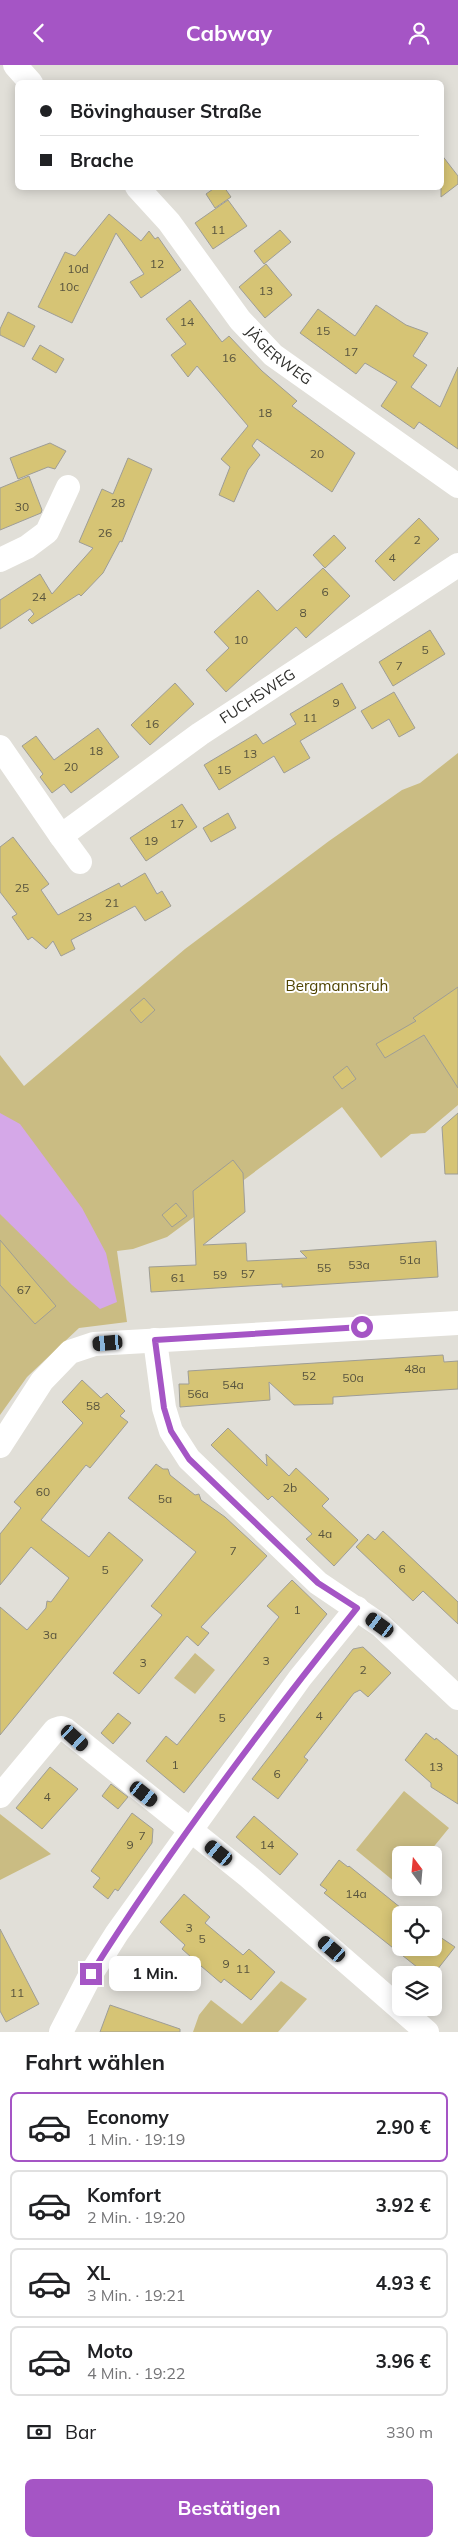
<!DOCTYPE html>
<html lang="de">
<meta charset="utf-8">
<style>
:root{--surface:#fff;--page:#f6f6f6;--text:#202124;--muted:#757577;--line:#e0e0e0;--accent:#a555c5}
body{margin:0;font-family:Mulish,sans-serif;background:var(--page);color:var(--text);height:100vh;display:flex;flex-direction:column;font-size:19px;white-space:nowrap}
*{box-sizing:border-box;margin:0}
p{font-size:16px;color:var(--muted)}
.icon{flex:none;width:28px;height:28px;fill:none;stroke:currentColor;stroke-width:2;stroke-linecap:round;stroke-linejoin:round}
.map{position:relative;height:1967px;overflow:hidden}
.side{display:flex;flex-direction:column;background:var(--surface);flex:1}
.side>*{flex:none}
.top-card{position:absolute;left:15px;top:15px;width:429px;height:110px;border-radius:8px;box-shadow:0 2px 12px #0003;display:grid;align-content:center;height:110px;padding:0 25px;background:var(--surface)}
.needle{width:32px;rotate:344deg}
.fabs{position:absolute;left:392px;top:1781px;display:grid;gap:10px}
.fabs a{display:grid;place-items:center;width:50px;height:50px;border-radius:8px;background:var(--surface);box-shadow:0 2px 12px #0003;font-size:25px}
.end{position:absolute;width:22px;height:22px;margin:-11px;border:6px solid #a555c5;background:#fff;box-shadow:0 0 0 2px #fff}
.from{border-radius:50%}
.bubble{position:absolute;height:35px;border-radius:8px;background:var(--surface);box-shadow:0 2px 12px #0003;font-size:16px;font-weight:700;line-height:35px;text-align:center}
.car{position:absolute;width:15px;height:30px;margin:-15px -8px;border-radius:6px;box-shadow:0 0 4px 1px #0007;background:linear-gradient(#222 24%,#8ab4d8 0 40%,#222 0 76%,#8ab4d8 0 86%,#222 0)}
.top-card b{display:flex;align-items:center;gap:18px;height:48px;font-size:19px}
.top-card b+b{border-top:1px solid var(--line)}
.top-card i{width:12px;height:12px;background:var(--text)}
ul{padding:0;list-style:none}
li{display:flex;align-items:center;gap:15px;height:70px;margin:0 10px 8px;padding:0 15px;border:2px solid var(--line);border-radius:8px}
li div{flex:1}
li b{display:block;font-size:19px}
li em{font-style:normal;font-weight:700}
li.selected{border-color:var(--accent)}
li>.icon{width:45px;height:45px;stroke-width:1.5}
h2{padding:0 25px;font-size:22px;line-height:60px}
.pay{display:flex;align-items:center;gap:12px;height:55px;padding:0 25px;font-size:19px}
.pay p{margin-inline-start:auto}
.button{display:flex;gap:10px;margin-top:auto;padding:10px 25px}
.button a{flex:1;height:58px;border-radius:8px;background:var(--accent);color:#fff;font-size:20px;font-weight:700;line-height:58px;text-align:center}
header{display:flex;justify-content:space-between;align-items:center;height:65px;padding:0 25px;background:var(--accent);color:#fff;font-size:22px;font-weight:700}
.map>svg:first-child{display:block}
</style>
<header><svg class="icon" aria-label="back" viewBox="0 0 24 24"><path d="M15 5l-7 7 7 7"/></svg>Cabway<svg class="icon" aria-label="person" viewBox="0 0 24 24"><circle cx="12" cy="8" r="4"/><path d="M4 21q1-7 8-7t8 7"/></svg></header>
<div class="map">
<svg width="458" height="1967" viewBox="0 0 458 1967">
<rect width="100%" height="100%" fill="#e1dfd8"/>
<path fill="#cabc83" d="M458 688V1040L425 1068 411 1069 381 1093 342 1042 167 1172 133 1184 117 1186 127 1257 79 1263 27 1312 0 1350V990L24 1021 185 884 329 776 402 725 420 718Z
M195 1588 215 1605 195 1629 174 1613Z
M404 1726 449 1763 427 1790H401V1822L356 1785Z
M0 1749 51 1789 0 1815Z
M281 1916 307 1934 278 1967H193L199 1950 211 1935 242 1959Z"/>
<path fill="#d5a8e8" d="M0 1048 20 1059 82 1143 106 1188 117 1237 100 1244 72 1220 0 1149Z"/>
<path fill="#d6c475" stroke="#9e9d96" d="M441 89 458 111V119L441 132Z
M216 122H224L231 132 215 143 206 129Z
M228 135 247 161 213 184 195 158Z
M109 149 141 176 149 166 155 174 158 172 181 205 141 233 130 217 144 209 116 168 72 258 38 242 65 187 75 191Z
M280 165 291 177 264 199 254 186Z
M266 199 292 230 265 253 239 222Z
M190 235 222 277 229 271 262 306 297 336 292 341 355 388 332 427 257 374 252 381 260 390 248 405 234 437 219 430 230 402 221 394 248 361 197 301 188 312 171 290 186 279 166 254Z
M376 240 406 260 428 268 413 291 427 300 411 322 440 342 458 302V384L419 357 414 364 381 341 397 317 365 298 356 309 300 268 318 244 355 271Z
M8 247 35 261 24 282 0 270V264Z
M40 280 64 294 56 308 32 294Z
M50 378 66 386 55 404 48 402 18 414 10 393Z
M128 393 152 404 122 477 120 476 103 508 81 531 79 529 32 559 28 555 34 549 30 544 0 564V535L40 509 52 529 93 483 79 477 102 424 113 429Z
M29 411 42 445 41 448 0 465V423Z
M419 453 439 474 394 516 375 496Z
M334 470 346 483 325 503 313 490Z
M323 503 350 531 306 573 296 562 226 627 206 605 229 583 214 567 258 525 277 546Z
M430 565 445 589 393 621 379 597Z
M175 618 194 639 150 680 131 660Z
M342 618 356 643 300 676 310 693 284 708 274 691 219 725 204 700 256 669 263 679 296 659 290 649Z
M394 627 415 663 399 672 389 654 372 664 361 646Z
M98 663 119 692 71 728 64 719 52 728 40 712 43 709 22 681 36 671 54 695Z
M182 739 197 762 146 796 130 773Z
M228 748 236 763 211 777 203 763Z
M13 772 49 819 41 825 58 850 119 818 121 822 145 808 157 829 162 826 171 841 145 856 135 841 71 875 75 884 61 891 53 876 46 884 32 872 28 875 12 852 17 849 0 827V782Z
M458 922V1023L424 970 385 993 376 979 416 956 413 953Z
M144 933 155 945 141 958 130 945Z
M347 1001 356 1014 342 1024 333 1012Z
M458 1048V1109H445L442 1062Z
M233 1095 243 1108 245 1147 203 1180 246 1178 247 1196 307 1193 300 1186 436 1176 438 1212 299 1221 282 1222V1219L151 1227 149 1202 196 1200 193 1126Z
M176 1138 187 1151 172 1162 162 1150Z
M0 1175 56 1241 35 1259 0 1220Z
M443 1290 444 1297 458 1296V1324L333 1332V1339L294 1340 269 1317 270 1335 180 1342 179 1319H189L188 1306Z
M82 1315 101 1333 107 1328 125 1346 120 1351 128 1357 90 1403 86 1400 41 1455 89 1492 109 1467 143 1495 0 1670V1542L27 1565 46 1543 47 1536 51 1537 69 1513 31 1482 0 1520V1469L21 1443 14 1437 83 1358 62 1337Z
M228 1363 267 1401 266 1389 289 1411 296 1403 329 1434 322 1441 358 1475 334 1501 306 1474 312 1469 272 1431 268 1435 211 1380Z
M156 1399 163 1404H168L170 1410 195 1430 199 1429 201 1435 225 1452 267 1491 201 1562 209 1568 198 1581 187 1571 139 1629 113 1608 162 1550 151 1541 196 1487 128 1433Z
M383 1466 458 1537V1559L423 1526 413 1536 356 1482 368 1469 375 1475Z
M292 1515 327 1549 184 1728 146 1696 166 1671 177 1680 279 1552 267 1541Z
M363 1582 391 1608 368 1632 360 1625 354 1628 304 1692 308 1695 278 1734 252 1714 353 1584Z
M118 1648 131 1658 113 1679 101 1668Z
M426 1668 435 1675 436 1673 458 1691V1739L431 1722V1718L405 1695Z
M50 1702 78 1724 42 1764 16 1743Z
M111 1719 128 1732 118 1744 102 1731Z
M132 1748 153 1764 152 1778 118 1826 115 1824 108 1834 93 1822 100 1813 91 1806Z
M254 1751 298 1789 280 1810 236 1772Z
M339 1795 348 1802 349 1801 401 1843V1882H434V1868L455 1882 433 1910H427L324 1828 327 1825 320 1820Z
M184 1829 210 1852 205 1858 218 1869 243 1890 249 1884 275 1907 251 1935 224 1914 221 1918 201 1901 182 1884 185 1880 160 1857Z
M0 1864 39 1939 6 1957 0 1946Z
M110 1940 180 1964V1967H100Z"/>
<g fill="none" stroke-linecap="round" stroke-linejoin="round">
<g stroke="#fff" stroke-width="24">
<path d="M15 0 31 18"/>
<path id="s1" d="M137 122 169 157 240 255 273 290 458 421"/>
<path d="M0 495 27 482 47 467 68 422"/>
<path id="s2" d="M0 682 61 771 200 669 458 500"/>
<path d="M61 771 80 797"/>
<path d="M155 1275 164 1343 171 1366 189 1394 318 1518 380 1560 458 1633"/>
<path d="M0 1381 42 1316 70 1287 94 1279 458 1258"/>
<path d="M0 1731 55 1665 61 1663 66 1665 249 1812 427 1967"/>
<path d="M61 1967 91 1909 117 1868 300 1613 357 1543"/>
</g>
</g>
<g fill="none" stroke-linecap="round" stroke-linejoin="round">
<path stroke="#a555c5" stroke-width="6" d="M91 1909C171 1782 263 1660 357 1543L318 1518 189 1394 171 1366 164 1343 155 1275 362 1262"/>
</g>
<g text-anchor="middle" stroke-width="4" stroke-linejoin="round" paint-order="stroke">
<g font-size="12" fill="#58543e">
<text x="218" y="169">11</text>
<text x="157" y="203">12</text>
<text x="78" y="208">10d</text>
<text x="69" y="226">10c</text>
<text x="266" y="230">13</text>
<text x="187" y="261">14</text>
<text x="323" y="270">15</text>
<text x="351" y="291">17</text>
<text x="229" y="297">16</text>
<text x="265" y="352">18</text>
<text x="317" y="393">20</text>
<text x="118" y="442">28</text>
<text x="22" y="446">30</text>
<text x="105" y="472">26</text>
<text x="417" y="479">2</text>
<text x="392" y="497">4</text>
<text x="325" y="531">6</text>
<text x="39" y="536">24</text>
<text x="303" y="552">8</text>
<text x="241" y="579">10</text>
<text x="425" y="589">5</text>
<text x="399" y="605">7</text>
<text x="336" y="642">9</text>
<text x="310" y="657">11</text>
<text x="152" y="663">16</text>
<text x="96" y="690">18</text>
<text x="250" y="693">13</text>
<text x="71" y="706">20</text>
<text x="224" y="709">15</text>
<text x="177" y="763">17</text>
<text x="151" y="780">19</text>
<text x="22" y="827">25</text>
<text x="112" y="842">21</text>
<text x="85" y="856">23</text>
<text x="410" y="1199">51a</text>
<text x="359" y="1204">53a</text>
<text x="324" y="1207">55</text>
<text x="248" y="1213">57</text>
<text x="220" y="1214">59</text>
<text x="178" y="1217">61</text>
<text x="24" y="1229">67</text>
<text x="415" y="1308">48a</text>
<text x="309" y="1315">52</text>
<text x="353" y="1317">50a</text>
<text x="233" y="1324">54a</text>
<text x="198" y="1333">56a</text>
<text x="93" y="1345">58</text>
<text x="290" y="1427">2b</text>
<text x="43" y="1431">60</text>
<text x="165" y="1438">5a</text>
<text x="325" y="1473">4a</text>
<text x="233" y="1490">7</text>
<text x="402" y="1508">6</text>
<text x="105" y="1509">5</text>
<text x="297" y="1549">1</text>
<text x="50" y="1574">3a</text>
<text x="266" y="1600">3</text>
<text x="143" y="1602">3</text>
<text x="363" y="1609">2</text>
<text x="319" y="1655">4</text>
<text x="222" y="1657">5</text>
<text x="175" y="1704">1</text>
<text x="436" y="1706">13</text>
<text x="277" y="1713">6</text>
<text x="47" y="1736">4</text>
<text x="142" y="1775">7</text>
<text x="130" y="1784">9</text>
<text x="267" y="1784">14</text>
<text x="356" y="1833">14a</text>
<text x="189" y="1867">3</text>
<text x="202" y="1878">5</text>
<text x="226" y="1903">9</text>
<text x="243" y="1908">11</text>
<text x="17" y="1932">11</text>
</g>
<g font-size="15" fill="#2e2e2b" stroke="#fff">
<text dy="5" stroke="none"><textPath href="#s1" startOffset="221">JÄGERWEG</textPath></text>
<text dy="5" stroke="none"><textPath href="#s2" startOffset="349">FUCHSWEG</textPath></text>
</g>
<g font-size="15" fill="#4f4301" stroke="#fff">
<text x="337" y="926">Bergmannsruh</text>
</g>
</g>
</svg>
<div class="fabs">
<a><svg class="needle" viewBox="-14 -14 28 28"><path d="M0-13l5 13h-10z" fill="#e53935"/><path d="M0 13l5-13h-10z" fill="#757577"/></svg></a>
<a><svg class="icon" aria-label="locate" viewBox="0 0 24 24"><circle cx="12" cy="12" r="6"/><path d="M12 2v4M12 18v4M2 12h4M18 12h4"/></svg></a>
<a><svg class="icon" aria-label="layers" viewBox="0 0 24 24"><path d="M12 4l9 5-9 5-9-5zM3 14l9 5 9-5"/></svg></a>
</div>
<i class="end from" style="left:362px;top:1262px"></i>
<i class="end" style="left:91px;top:1909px"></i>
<div class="bubble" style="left:109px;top:1891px;width:92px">1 Min.</div>
<i class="car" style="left:108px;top:1278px;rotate:265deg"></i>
<i class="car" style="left:380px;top:1560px;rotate:306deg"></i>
<i class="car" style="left:75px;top:1673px;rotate:132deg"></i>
<i class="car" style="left:144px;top:1729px;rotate:128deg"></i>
<i class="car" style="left:219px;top:1788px;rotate:309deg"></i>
<i class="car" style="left:332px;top:1884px;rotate:311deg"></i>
<div class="top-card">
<b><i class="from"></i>Bövinghauser Straße</b>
<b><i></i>Brache</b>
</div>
</div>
<section class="side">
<h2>Fahrt wählen</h2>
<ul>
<li class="selected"><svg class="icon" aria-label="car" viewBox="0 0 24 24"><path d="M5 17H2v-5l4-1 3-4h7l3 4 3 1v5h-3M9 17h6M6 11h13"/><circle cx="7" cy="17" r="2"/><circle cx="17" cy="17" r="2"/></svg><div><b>Economy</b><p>1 Min. · 19:19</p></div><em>2.90 €</em></li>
<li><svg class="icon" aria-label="car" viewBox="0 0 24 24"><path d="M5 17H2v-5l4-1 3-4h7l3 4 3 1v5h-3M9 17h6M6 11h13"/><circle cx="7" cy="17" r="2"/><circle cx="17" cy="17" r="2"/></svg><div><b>Komfort</b><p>2 Min. · 19:20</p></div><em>3.92 €</em></li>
<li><svg class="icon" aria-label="car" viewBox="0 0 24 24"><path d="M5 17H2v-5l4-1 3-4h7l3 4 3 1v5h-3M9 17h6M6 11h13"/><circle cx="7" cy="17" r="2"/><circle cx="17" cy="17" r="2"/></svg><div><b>XL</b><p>3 Min. · 19:21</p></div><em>4.93 €</em></li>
<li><svg class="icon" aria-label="car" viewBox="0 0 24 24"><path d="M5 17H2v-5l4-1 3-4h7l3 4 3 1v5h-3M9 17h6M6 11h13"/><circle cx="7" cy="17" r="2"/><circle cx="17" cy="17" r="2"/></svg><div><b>Moto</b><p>4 Min. · 19:22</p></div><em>3.96 €</em></li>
</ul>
<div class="pay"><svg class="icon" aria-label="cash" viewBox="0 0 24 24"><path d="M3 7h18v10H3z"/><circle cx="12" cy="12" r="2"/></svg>Bar<p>330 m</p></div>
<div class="button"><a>Bestätigen</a></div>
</section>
